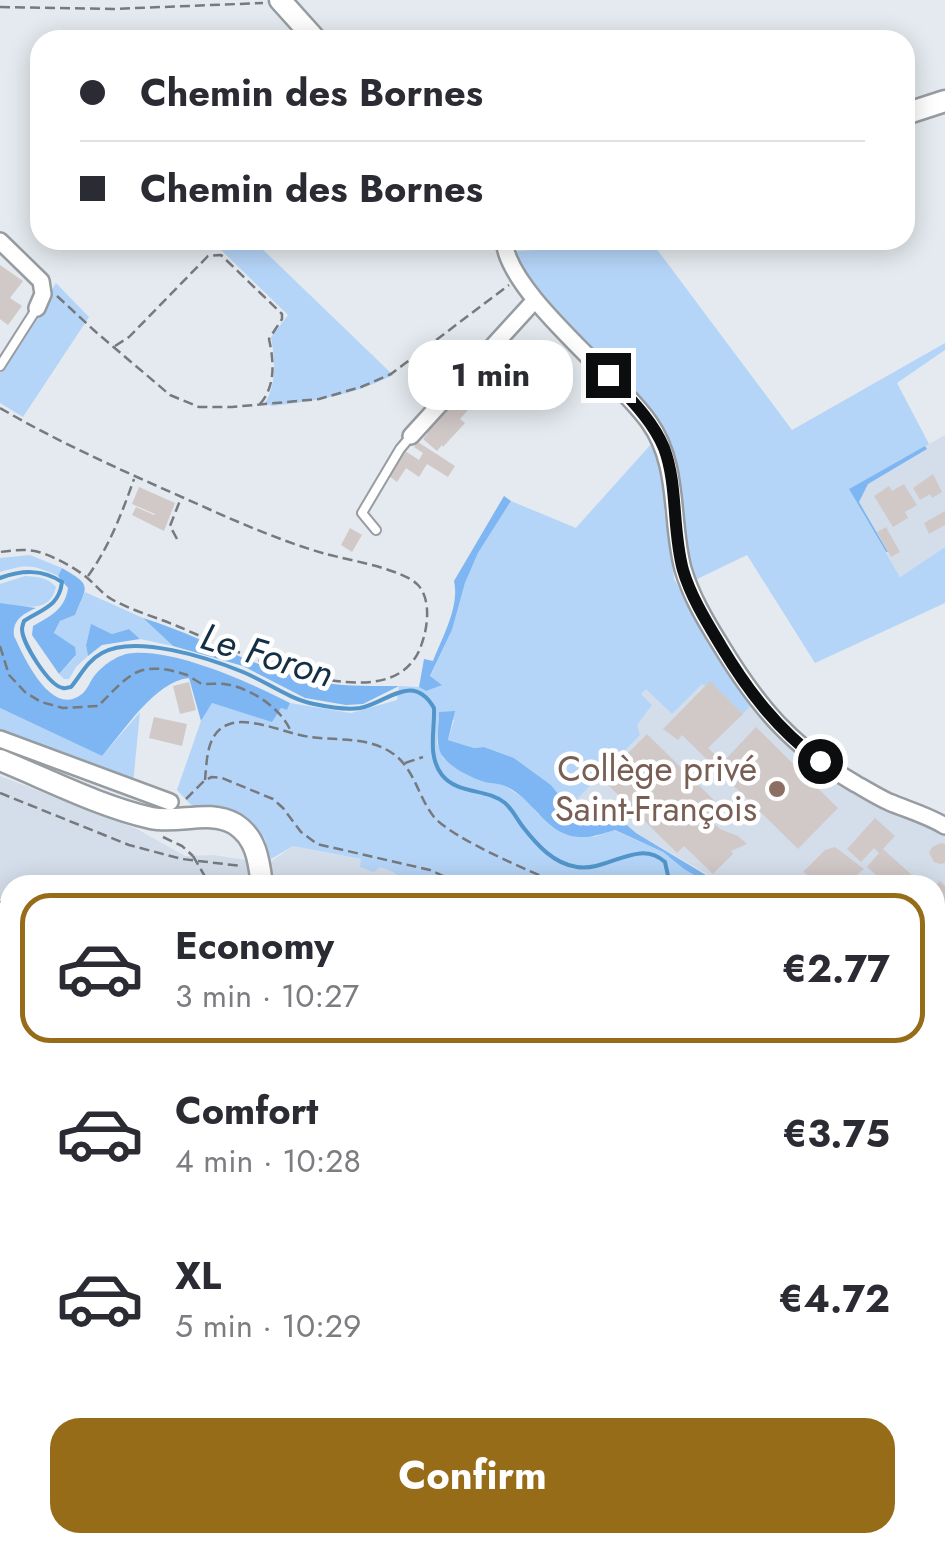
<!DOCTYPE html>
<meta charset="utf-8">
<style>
:root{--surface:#fff;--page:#f2f2f3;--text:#2b2b33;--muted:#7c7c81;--line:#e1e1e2;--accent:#976c19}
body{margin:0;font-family:Jost,sans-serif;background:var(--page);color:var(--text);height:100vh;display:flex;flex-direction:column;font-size:38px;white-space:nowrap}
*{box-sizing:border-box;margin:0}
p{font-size:32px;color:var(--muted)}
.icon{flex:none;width:55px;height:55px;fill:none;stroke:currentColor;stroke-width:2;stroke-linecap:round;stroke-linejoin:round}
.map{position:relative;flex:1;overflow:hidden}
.panel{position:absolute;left:0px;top:875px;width:945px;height:678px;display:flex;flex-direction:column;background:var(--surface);border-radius:30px 30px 0 0;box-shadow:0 5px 25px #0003}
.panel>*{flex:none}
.hud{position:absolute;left:30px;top:30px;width:885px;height:220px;border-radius:30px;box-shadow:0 5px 25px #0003;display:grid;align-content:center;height:220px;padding:0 50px;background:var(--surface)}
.end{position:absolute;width:45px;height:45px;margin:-22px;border:12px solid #0c0d0f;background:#fff;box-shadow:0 0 0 5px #fff}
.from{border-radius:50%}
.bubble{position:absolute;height:70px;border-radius:30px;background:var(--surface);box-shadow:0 5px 25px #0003;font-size:32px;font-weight:700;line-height:70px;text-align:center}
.hud b{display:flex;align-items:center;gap:35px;height:95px;font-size:38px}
.hud b+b{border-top:2px solid var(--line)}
.hud i{width:25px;height:25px;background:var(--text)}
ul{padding:18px 0 0;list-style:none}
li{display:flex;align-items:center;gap:30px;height:150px;margin:0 20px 15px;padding:0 30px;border:5px solid transparent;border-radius:30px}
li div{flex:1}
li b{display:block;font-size:38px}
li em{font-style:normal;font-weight:700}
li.current{border-color:var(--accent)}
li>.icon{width:90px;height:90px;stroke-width:1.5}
.cta{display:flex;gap:20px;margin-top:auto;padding:20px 50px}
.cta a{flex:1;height:115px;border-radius:30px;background:var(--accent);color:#fff;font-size:40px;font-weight:700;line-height:115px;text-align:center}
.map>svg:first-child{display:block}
</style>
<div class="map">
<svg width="945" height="1552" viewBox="0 0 945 1552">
<rect width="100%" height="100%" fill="#e4eaef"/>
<path fill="#d4deea" d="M945 435V547L900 577 849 489Z
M654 441 665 481 664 511 674 579 708 644 752 704 903 811 945 832V982L935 991V885H726L636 833 613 813 559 795 572 532Z
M0 776 137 829 185 856 213 855 246 860 250 863H269L293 846 387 864 426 873 454 885H10V960L0 962Z"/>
<path fill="#b5d5f8" d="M218 240H253L393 375C354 395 316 401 272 406L265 403C277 383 275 359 271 337L288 315 215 244Z
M568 240H650L792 430 945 343V350L897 383 929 444 849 489 900 577 945 547V603L815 663 747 555 691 582 674 463 538 297 514 255 516 251 534 250Z
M56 283 89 317 23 417 0 403V373Z
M654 441 665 481 664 511 674 579 708 644 752 704 743 714 710 682 706 686 702 684 672 714 646 689 641 694 652 705 637 725 640 735 574 802 559 795 551 785 514 758 484 747 474 748 448 740 454 720 439 713 437 743 443 758 466 774 489 783 502 784 528 801 538 814 594 837 614 830 663 852 684 869 708 882 711 878 726 885H454L435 877 425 885H407C400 874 392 871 380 867L374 872 360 867 361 859 293 846 271 859 265 839 250 821 196 810 177 790 201 721 212 703 272 721 281 708 287 710 290 703 351 713 397 700 399 686 419 687 426 691 441 684 430 677 452 630 465 583 478 553 511 501 576 528Z
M30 555 62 568 58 576C32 564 27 564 0 572V558Z
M25 576C37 577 48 577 56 587 50 615 22 606 0 603V584Z
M85 592 143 618 173 646 140 639 129 629 112 634 91 625 86 644 88 656 76 667 69 679H64L59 674 76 656 54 634 60 621 75 615Z
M0 708 102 756 140 712 133 784 0 733Z
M523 1543H603L610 1552H525L519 1545Z"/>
<path fill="#7db6f2" d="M925 446 927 449 868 484 859 502 888 552H886L849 489Z
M504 496 511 501 478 553 465 583 452 630 430 676 442 685 426 691 419 687 424 659 433 661C442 638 460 606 454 581Z
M62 568C93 586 87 585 75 615L60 621 54 633 75 647 76 655 59 674 32 635 33 626C50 616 65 610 68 588L58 576Z
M0 603 36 608C23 614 12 620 14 636 23 655 51 719 82 694 88 689 90 681 95 675 104 664 120 653 134 653 178 650 251 683 290 703L287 710 281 708 272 722 212 703 201 721 189 678C155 681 124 731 102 756L0 708Z
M143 618C198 635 249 665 305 679 336 687 368 686 399 686L363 704 346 705 305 698 243 666 173 646Z
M91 624 112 634 129 629 140 639 102 645 88 656 86 645Z
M455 711 448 740 474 748 484 747 514 758 551 785 559 795 613 813 636 833 711 878 708 883 684 869 663 852 615 830C599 835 585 840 568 835 543 827 531 798 507 787 500 783 493 784 485 782 472 778 453 769 444 758 434 747 439 727 439 712Z"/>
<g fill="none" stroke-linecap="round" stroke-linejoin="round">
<path stroke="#5295ca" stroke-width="4" d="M0 578C22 570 42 569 62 582 59 607 42 609 24 621 23 624 22 627 22 629 22 643 49 686 63 688 66 689 68 687 71 687 81 675 87 661 102 653 135 634 209 658 243 672 267 682 289 699 314 704 328 707 346 710 360 708 387 703 413 671 434 708 435 730 427 756 442 775 458 795 487 788 505 803 512 809 517 819 523 827 537 845 554 864 577 867 608 872 638 838 665 862L670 885
M935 1138 945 1151"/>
</g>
<path fill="#d1c9c8" d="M0 265 23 281 10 298 22 306 8 325 0 319Z
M455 398 468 410 460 419 465 423 443 447 442 445 437 451 423 439 428 433 426 432Z
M418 442 455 466 448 477 427 464 419 477 406 468 397 482 389 476 405 451 419 460 423 453 414 447Z
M933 474 942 492 932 498 930 494 920 500 913 488Z
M904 484 917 505 905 512 908 518 893 527 874 496 889 486 892 491Z
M139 487 175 503 164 531 132 515 136 507 154 515 155 514 132 504Z
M945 511V525L929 534 924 523Z
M886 527 900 552 891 557 877 532Z
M350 528 362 535 352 552 341 545Z
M710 681 743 714 708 748 723 762 756 727 838 808 798 849 682 735 678 740 663 729Z
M189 682 196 710 180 714 173 686Z
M154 717 187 724 182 746 149 738Z
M647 734 721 807 709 819 720 829 738 836 747 844 731 851 733 854 713 874 684 846 677 853 602 779Z
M875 818 895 836 883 849 923 885H887L867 867 879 853 874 848 861 862 847 849Z
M941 843 945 844V863L940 864 934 862 929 853 932 847Z
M835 847 864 869 845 885H822L803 872 825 850Z
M940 881 945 886V941L935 932V886Z
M6 1009 10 1012V1032L0 1027V1020Z
M939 1211H945V1256H940L935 1251V1216Z
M945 1280V1297L936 1300V1281Z
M945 1304V1334L942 1336 935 1307Z
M935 1394 945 1398V1422L935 1418Z
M945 1534V1552H915L913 1547 924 1542H935V1538Z
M111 1542H122L124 1552H98L97 1545Z
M198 1542V1552H157V1550L182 1545 181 1543Z
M346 1542H412L423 1552H386L383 1550 381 1552H357Z
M624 1542H646L651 1550 631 1552Z
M655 1542H678L682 1552H660Z
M749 1542H780L785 1552H748L753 1549Z"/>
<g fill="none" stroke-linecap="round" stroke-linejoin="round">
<defs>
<path id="service" d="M0 366 37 308
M376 530 362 513 400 449 411 436
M9 1051 10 1050
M3 1424 10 1410
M935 1501 945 1510
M58 1542 63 1552
M610 1542 617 1552"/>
<path id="minor" d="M504 240C507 293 616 375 649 422 680 465 670 520 683 569 691 596 705 620 720 644 758 707 791 746 856 784 867 790 878 797 889 802 908 810 927 815 945 826
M0 241 41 281 43 294 37 308
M411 436 535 300
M0 739 170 802
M0 991 10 990
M0 1330 10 1314
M935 1490 945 1477
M790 1542 795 1552
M304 1552 310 1542
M861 1552 873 1542"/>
<path id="tertiary" d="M280 0 316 40
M905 114 945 101
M0 760C49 780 99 806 151 818 179 824 209 809 235 824 257 838 259 862 262 885
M0 974 10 973
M935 1266 945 1269
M935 1372 945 1376
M0 1474 10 1476
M438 1542 447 1552"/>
</defs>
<use href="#service" stroke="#979ca1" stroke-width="12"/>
<use href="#minor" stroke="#979ca1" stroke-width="20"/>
<use href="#tertiary" stroke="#979ca1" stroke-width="25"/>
<path stroke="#76797d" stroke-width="2.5" stroke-dasharray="10 5" stroke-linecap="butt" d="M0 7 113 9 263 3
M57 296 97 333 170 395 199 407H232L319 399 361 387 391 374 509 285
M115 346 129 337 208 256 221 255 282 314V319L269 339C274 362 276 387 259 405
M0 408C60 443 121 470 184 498 231 519 277 540 326 554 348 560 403 569 418 585 431 599 428 626 422 643 395 731 230 648 177 626 156 617 133 611 113 600 102 594 95 584 85 576 73 567 58 559 45 554 30 548 15 550 0 552
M177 539 170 526 181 498
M88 576C109 547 122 513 134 479
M0 646 9 675 25 692 41 702 63 708 98 706C110 695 125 676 140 671 154 666 173 670 187 675 189 676 198 682 200 683 207 685 216 683 224 684 249 687 282 708 291 732
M405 763 423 757
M205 780C207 761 206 734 227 725 248 715 287 734 310 737 338 741 367 736 392 753 414 767 418 797 434 817 453 839 533 873 563 885
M0 793 129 845 182 859 241 866
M186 799 205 780 212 777 222 778 273 799 283 808 301 832 317 844 430 870 463 885
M163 837 182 846 193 856
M935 1019 945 1018
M935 1170 945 1136
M935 1175 945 1186
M935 1189H945"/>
<use href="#service" stroke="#fff" stroke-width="8"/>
<use href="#minor" stroke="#fff" stroke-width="15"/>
<use href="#tertiary" stroke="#fff" stroke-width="20"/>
<defs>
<path id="rail" d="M117 885 170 883 224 885
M0 905 10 903
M0 936 10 933
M935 1050 945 1053"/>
</defs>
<use href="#rail" stroke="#393b3e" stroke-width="8"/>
<use href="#rail" stroke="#fff" stroke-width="4" stroke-dasharray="11" stroke-linecap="butt"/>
<path stroke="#76797d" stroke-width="2.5" stroke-dasharray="10 5" stroke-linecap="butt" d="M193 856 210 885"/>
</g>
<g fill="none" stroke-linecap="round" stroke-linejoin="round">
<path stroke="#0c0d0f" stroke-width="12" d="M608 375C628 397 652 419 664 448 678 485 672 530 683 570 691 597 706 621 721 646 748 691 777 729 820 761"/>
</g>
<circle fill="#8d6e63" stroke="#fff" stroke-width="4" cx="777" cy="789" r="10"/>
<g text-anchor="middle" stroke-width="9" stroke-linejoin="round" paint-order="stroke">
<g font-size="35" fill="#785e54" stroke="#fff" text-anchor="end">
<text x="757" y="781">Collège privé<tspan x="757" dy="40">Saint-François</tspan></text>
</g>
<g font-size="38" font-style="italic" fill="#122f45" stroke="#fff">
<text transform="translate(267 655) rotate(17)" y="13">Le Foron</text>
</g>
</g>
</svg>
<i class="end from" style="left:820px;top:761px"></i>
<i class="end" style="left:608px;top:375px"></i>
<div class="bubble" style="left:408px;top:340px;width:165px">1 min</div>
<div class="hud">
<b><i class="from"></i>Chemin des Bornes</b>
<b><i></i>Chemin des Bornes</b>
</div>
<section class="panel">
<ul>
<li class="current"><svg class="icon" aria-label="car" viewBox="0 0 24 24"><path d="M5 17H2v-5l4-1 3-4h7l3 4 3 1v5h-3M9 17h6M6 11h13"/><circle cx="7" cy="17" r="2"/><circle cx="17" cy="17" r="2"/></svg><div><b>Economy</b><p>3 min · 10:27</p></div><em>€2.77</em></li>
<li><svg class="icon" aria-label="car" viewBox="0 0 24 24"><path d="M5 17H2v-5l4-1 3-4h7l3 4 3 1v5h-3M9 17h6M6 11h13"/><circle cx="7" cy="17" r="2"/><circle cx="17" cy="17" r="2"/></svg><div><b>Comfort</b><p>4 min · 10:28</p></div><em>€3.75</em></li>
<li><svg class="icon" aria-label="car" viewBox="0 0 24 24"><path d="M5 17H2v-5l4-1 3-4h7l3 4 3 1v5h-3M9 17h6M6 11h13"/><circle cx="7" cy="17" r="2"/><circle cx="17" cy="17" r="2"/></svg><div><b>XL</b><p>5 min · 10:29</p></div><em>€4.72</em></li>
</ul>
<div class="cta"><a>Confirm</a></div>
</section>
</div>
